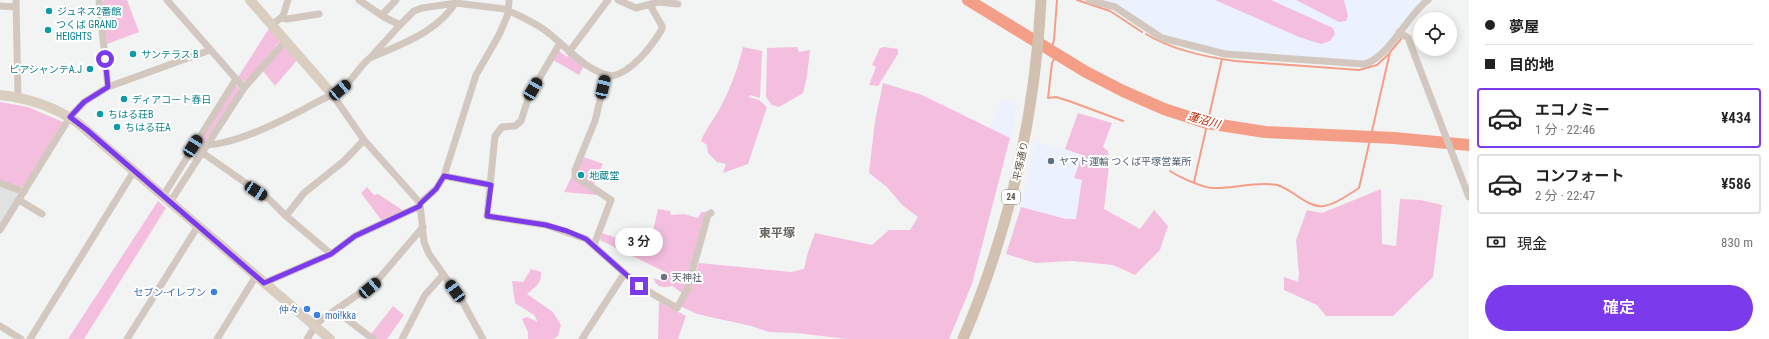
<!DOCTYPE html>
<html lang="ja">
<meta charset="utf-8">
<style>
:root{--surface:#fff;--page:#f2f2f2;--text:#222;--muted:#767676;--line:#e0e0e0;--accent:#7c3aed}
body{margin:0;font-family:"Roboto Condensed","Noto Sans JP",sans-serif;background:var(--page);color:var(--text);height:100vh;display:flex;flex-direction:column;font-size:15px;white-space:nowrap}
*{box-sizing:border-box;margin:0}
p{font-size:13px;color:var(--muted)}
.icon{flex:none;width:22px;height:22px;fill:none;stroke:currentColor;stroke-width:2;stroke-linecap:round;stroke-linejoin:round}
.map{position:relative;flex:1;overflow:hidden}
.sheet{display:flex;flex-direction:column;background:var(--surface);width:300px}
.sheet>*{flex:none}
.guide{display:grid;align-content:center;height:88px;padding:0 16px;background:var(--surface)}
.tools{position:absolute;left:1413px;top:12px;display:grid;gap:8px}
.tools a{display:grid;place-items:center;width:44px;height:44px;border-radius:50%;background:var(--surface);box-shadow:0 2px 10px #0003;font-size:20px}
.end{position:absolute;width:18px;height:18px;margin:-9px;border:5px solid #7c3aed;background:#fff;box-shadow:0 0 0 2px #fff}
.from{border-radius:50%}
.bubble{position:absolute;height:28px;border-radius:14px;background:var(--surface);box-shadow:0 2px 10px #0003;font-size:13px;font-weight:600;line-height:28px;text-align:center}
.car{position:absolute;width:12px;height:24px;margin:-12px -6px;border-radius:5px;box-shadow:0 0 3px 1px #0007;background:linear-gradient(#222 24%,#8ab4d8 0 40%,#222 0 76%,#8ab4d8 0 86%,#222 0)}
.guide b{display:flex;align-items:center;gap:14px;height:38px;font-size:15px}
.guide b+b{border-top:1px solid var(--line)}
.guide i{width:10px;height:10px;background:var(--text)}
ul{padding:0;list-style:none}
li{display:flex;align-items:center;gap:12px;height:60px;margin:0 8px 6px;padding:0 8px;border:2px solid var(--line);border-radius:4px}
li div{flex:1}
li b{display:block;font-size:15px}
li em{font-style:normal;font-weight:600}
li.on{border-color:var(--accent)}
li>.icon{width:36px;height:36px;stroke-width:1.5}
.pay{display:flex;align-items:center;gap:10px;height:44px;padding:0 16px;font-size:15px}
.pay p{margin-inline-start:auto}
.button{display:flex;gap:8px;margin-top:auto;padding:8px 16px}
.button a{flex:1;height:46px;border-radius:24px;background:var(--accent);color:#fff;font-size:16px;font-weight:600;line-height:46px;text-align:center}
main{display:flex;flex:1;min-height:0}
.map>svg:first-child{display:block}
</style>
<main>
<div class="map">
<svg width="1469" height="339" viewBox="0 0 1469 339">
<rect width="100%" height="100%" fill="#f2f4f4"/>
<path fill="#ecf1fe" d="M1100 0H1422L1383 48 1371 59 1363 61 1230 52 1163 36Z
M1002 100 1015 103 1014 126 1010 138 990 129Z
M1035 142 1082 154 1074 178 1082 180 1076 219H1066L1021 207Z"/>
<path fill="#e1e3e2" d="M0 186 17 191 18 196 0 224Z"/>
<path fill="#f4bedf" d="M104 0H127L139 32 107 44 102 2Z
M1215 0H1271L1333 28 1335 34 1330 41 1321 44 1299 37Z
M1296 0H1344L1348 16 1346 21 1339 22Z
M270 27 280 41 246 82 242 81 238 77Z
M283 47H287L298 59 275 86 263 71Z
M743 47 762 51 760 98 750 95 749 97 759 100 767 107 748 164 723 173 726 164 717 162 708 153 707 145 701 141C706 128 715 118 721 106 731 87 738 68 743 47Z
M797 47 799 52 810 50 807 76 803 93 779 107 772 105 766 97 767 48Z
M884 47 898 49V54L878 86 869 85 876 67 872 65 880 48Z
M558 50 567 57 569 54 584 66 579 75 553 60Z
M883 83 922 95 1010 138 972 284 949 339H848L796 333 769 332 751 326 697 314 680 306 691 288 699 263 791 272 804 269 808 252 815 233 872 245 889 230H910L918 217 902 205 887 187 869 173 875 121Z
M235 86H238L239 90 202 146 199 144Z
M0 102 28 107 63 122 24 186 20 187 0 180Z
M1078 113 1112 123 1103 147 1108 151 1109 166 1104 209 1140 229 1154 210 1168 226 1160 250 1135 275 1113 265 1072 261 1035 263 1006 254 1021 207 1066 219H1076L1082 180 1074 178 1082 155 1065 149Z
M584 157 603 164 593 186 578 176 577 171Z
M572 176 598 194V195L564 192Z
M367 187 374 195 378 194 404 211 382 221 361 193Z
M1381 189 1382 244 1396 246 1400 199 1420 200 1442 205 1433 277 1393 316H1326L1317 305 1284 290V277L1298 282 1299 275 1296 240 1307 210 1322 213Z
M158 201 166 208 84 339H68Z
M658 209 670 211 671 215 684 214 698 218 701 212H706L687 285 682 293 672 286C661 288 658 288 653 278L665 282 669 274 600 240 602 233 649 249Z
M531 269 541 272C542 284 535 287 527 294L553 312 561 325 558 336 553 339H528V332L522 319 527 317 538 322 534 315 515 303 512 281 523 282Z
M659 302 686 316 678 339H658Z
M393 306 404 315 387 339H377L371 334Z"/>
<g fill="none" stroke-linecap="round" stroke-linejoin="round">
<path stroke="#f49e88" stroke-width="2" d="M1077 0 1110 11 1142 32
M1146 34C1172 50 1205 57 1235 61L1359 70 1377 65 1390 53
M1051 50 1054 40 1057 0
M1057 54 1052 63 1048 98 1056 97 1069 101 1123 121
M1170 171C1179 177 1201 187 1212 188 1234 189 1256 181 1277 185 1293 189 1306 208 1324 206 1337 204 1349 194 1359 188L1390 52 1401 39
M1194 182 1222 59"/>
<path stroke="#f49e88" stroke-width="12" d="M968 0 1086 72 1123 91 1164 109 1207 123 1265 132 1394 138 1469 145"/>
<path stroke="#d2c8bf" stroke-width="7" d="M16 0 18 97
M99 0 108 87
M167 0 244 88
M359 0 384 17 400 25
M618 0 636 8 658 2 678 4
M1089 0 1115 7 1162 38 1225 54 1364 64C1387 60 1408 14 1428 0
M0 6 16 7
M382 15 396 0
M281 18 287 19 319 14
M272 25 283 16 288 0
M1399 32 1408 38 1469 197
M560 43 529 96 521 121 515 126 502 127 495 136 487 216 546 225 586 239 639 286 677 308 687 290 708 215 711 213
M569 52 608 0
M370 58 400 25 414 11 422 8 456 3 505 9C518 15 534 22 546 31 567 47 585 71 612 76 632 72 652 46 662 29V26L650 5
M332 94 364 140 420 203 424 242 429 254 461 299 483 339
M206 145C239 144 288 118 317 102 324 98 334 95 341 89 353 81 358 67 370 58 401 44 439 32 457 0
M193 146 270 200 286 216 331 254
M444 176 491 185
M0 183 24 192
M163 196 236 79
M19 200 42 214
M170 202 244 88 286 40
M420 203 436 189 444 176 476 75 499 35 508 14 509 0
M286 216 304 193 344 161 364 140
M0 230 70 117 84 102 108 87 210 50
M594 245 611 200 575 176V170L595 121 606 75
M264 283 331 254 355 236 420 206
M336 311 373 339
M0 326 21 339
M30 339 134 171
M127 339 198 226
M217 339 256 276
M307 339 318 322 376 282 423 227
M402 339 425 295 443 275
M582 339 624 274"/>
<path stroke="#dacec1" stroke-width="10" d="M250 0 332 94
M0 95C28 98 55 107 78 123L330 339"/>
<path stroke="#d2c1b0" stroke-width="11" d="M963 339C1009 231 1035 117 1041 0"/>
</g>
<g fill="none" stroke-linecap="round" stroke-linejoin="round">
<path stroke="#7c3aed" stroke-width="5" d="M105 59 108 87 84 102 70 117 87 130 264 283 331 254 355 236 420 206V204L436 189 444 176 491 185 487 216 546 225 567 231 586 239 639 286"/>
</g>
<g fill="#0f9aa8" stroke="#fff" stroke-width="1.5">
<circle cx="49" cy="11" r="4"/>
<circle cx="48" cy="30" r="4"/>
<circle cx="133" cy="54" r="4"/>
<circle cx="90" cy="69" r="4"/>
<circle cx="124" cy="99" r="4"/>
<circle cx="100" cy="114" r="4"/>
<circle cx="117" cy="127" r="4"/>
<circle cx="581" cy="175" r="4"/>
</g>
<circle fill="#5c6f8a" stroke="#fff" stroke-width="1.5" cx="1051" cy="161" r="4"/>
<circle fill="#6b7280" stroke="#fff" stroke-width="1.5" cx="664" cy="277" r="4"/>
<g fill="#3f7fe0" stroke="#fff" stroke-width="1.5">
<circle cx="214" cy="292" r="4"/>
<circle cx="307" cy="309" r="4"/>
<circle cx="317" cy="315" r="4"/>
</g>
<g text-anchor="middle" stroke-width="4" stroke-linejoin="round" paint-order="stroke">
<rect fill="#fff" stroke="#90877f" stroke-width="1" x="1002" y="190" width="18" height="14" rx="3"/>
<g font-size="9" font-weight="bold" fill="#615448">
<text x="1011" y="200">24</text>
</g>
<g font-size="10" fill="#0d838f" stroke="#fff" text-anchor="start">
<text x="57" y="15">ジュネス2番館</text>
<text x="56" y="28">つくば GRAND<tspan x="56" dy="12">HEIGHTS</tspan></text>
<text x="141" y="58">サンテラス B</text>
<text x="82" y="73" text-anchor="end">ピアシャンテA.J</text>
<text x="132" y="103">ディアコート春日</text>
<text x="108" y="118">ちはる荘B</text>
<text x="125" y="131">ちはる荘A</text>
<text x="589" y="179">地蔵堂</text>
</g>
<g font-size="10" fill="#615448" stroke="#fff">
<text transform="translate(1020 161) rotate(-78)" y="4">平塚通り</text>
</g>
<g font-size="10" fill="#4e5e75" stroke="#fff" text-anchor="start">
<text x="1059" y="165">ヤマト運輸 つくば平塚営業所</text>
</g>
<g font-size="10" fill="#5b616d" stroke="#fff" text-anchor="start">
<text x="672" y="281">天神社</text>
</g>
<g font-size="10" fill="#366cbe" stroke="#fff" text-anchor="end">
<text x="206" y="296">セブン-イレブン</text>
<text x="299" y="313">仲々</text>
<text x="325" y="319" text-anchor="start">moi!kka</text>
</g>
<g font-size="11" font-style="italic" fill="#bb2700" stroke="#fff">
<text transform="translate(1204 120) rotate(16)" y="4">蓮沼川</text>
</g>
<g font-size="12" font-weight="bold" fill="#67635d" stroke="#fff">
<text x="777" y="237">東平塚</text>
</g>
</g>
</svg>
<div class="tools">
<a><svg class="icon" aria-label="locate" viewBox="0 0 24 24"><circle cx="12" cy="12" r="6"/><path d="M12 2v4M12 18v4M2 12h4M18 12h4"/></svg></a>
</div>
<i class="end from" style="left:105px;top:59px"></i>
<i class="end" style="left:639px;top:286px"></i>
<div class="bubble" style="left:615px;top:228px;width:48px">3 分</div>
<i class="car" style="left:603px;top:87px;rotate:13deg"></i>
<i class="car" style="left:533px;top:89px;rotate:30deg"></i>
<i class="car" style="left:340px;top:90px;rotate:50deg"></i>
<i class="car" style="left:193px;top:146px;rotate:33deg"></i>
<i class="car" style="left:256px;top:191px;rotate:123deg"></i>
<i class="car" style="left:370px;top:288px;rotate:50deg"></i>
<i class="car" style="left:455px;top:291px;rotate:324deg"></i>
</div>
<section class="sheet">
<div class="guide">
<b><i class="from"></i>夢屋</b>
<b><i></i>目的地</b>
</div>
<ul>
<li class="on"><svg class="icon" aria-label="car" viewBox="0 0 24 24"><path d="M5 17H2v-5l4-1 3-4h7l3 4 3 1v5h-3M9 17h6M6 11h13"/><circle cx="7" cy="17" r="2"/><circle cx="17" cy="17" r="2"/></svg><div><b>エコノミー</b><p>1 分 · 22:46</p></div><em>¥434</em></li>
<li><svg class="icon" aria-label="car" viewBox="0 0 24 24"><path d="M5 17H2v-5l4-1 3-4h7l3 4 3 1v5h-3M9 17h6M6 11h13"/><circle cx="7" cy="17" r="2"/><circle cx="17" cy="17" r="2"/></svg><div><b>コンフォート</b><p>2 分 · 22:47</p></div><em>¥586</em></li>
</ul>
<div class="pay"><svg class="icon" aria-label="cash" viewBox="0 0 24 24"><path d="M3 7h18v10H3z"/><circle cx="12" cy="12" r="2"/></svg>現金<p>830 m</p></div>
<div class="button"><a>確定</a></div>
</section>
</main>
